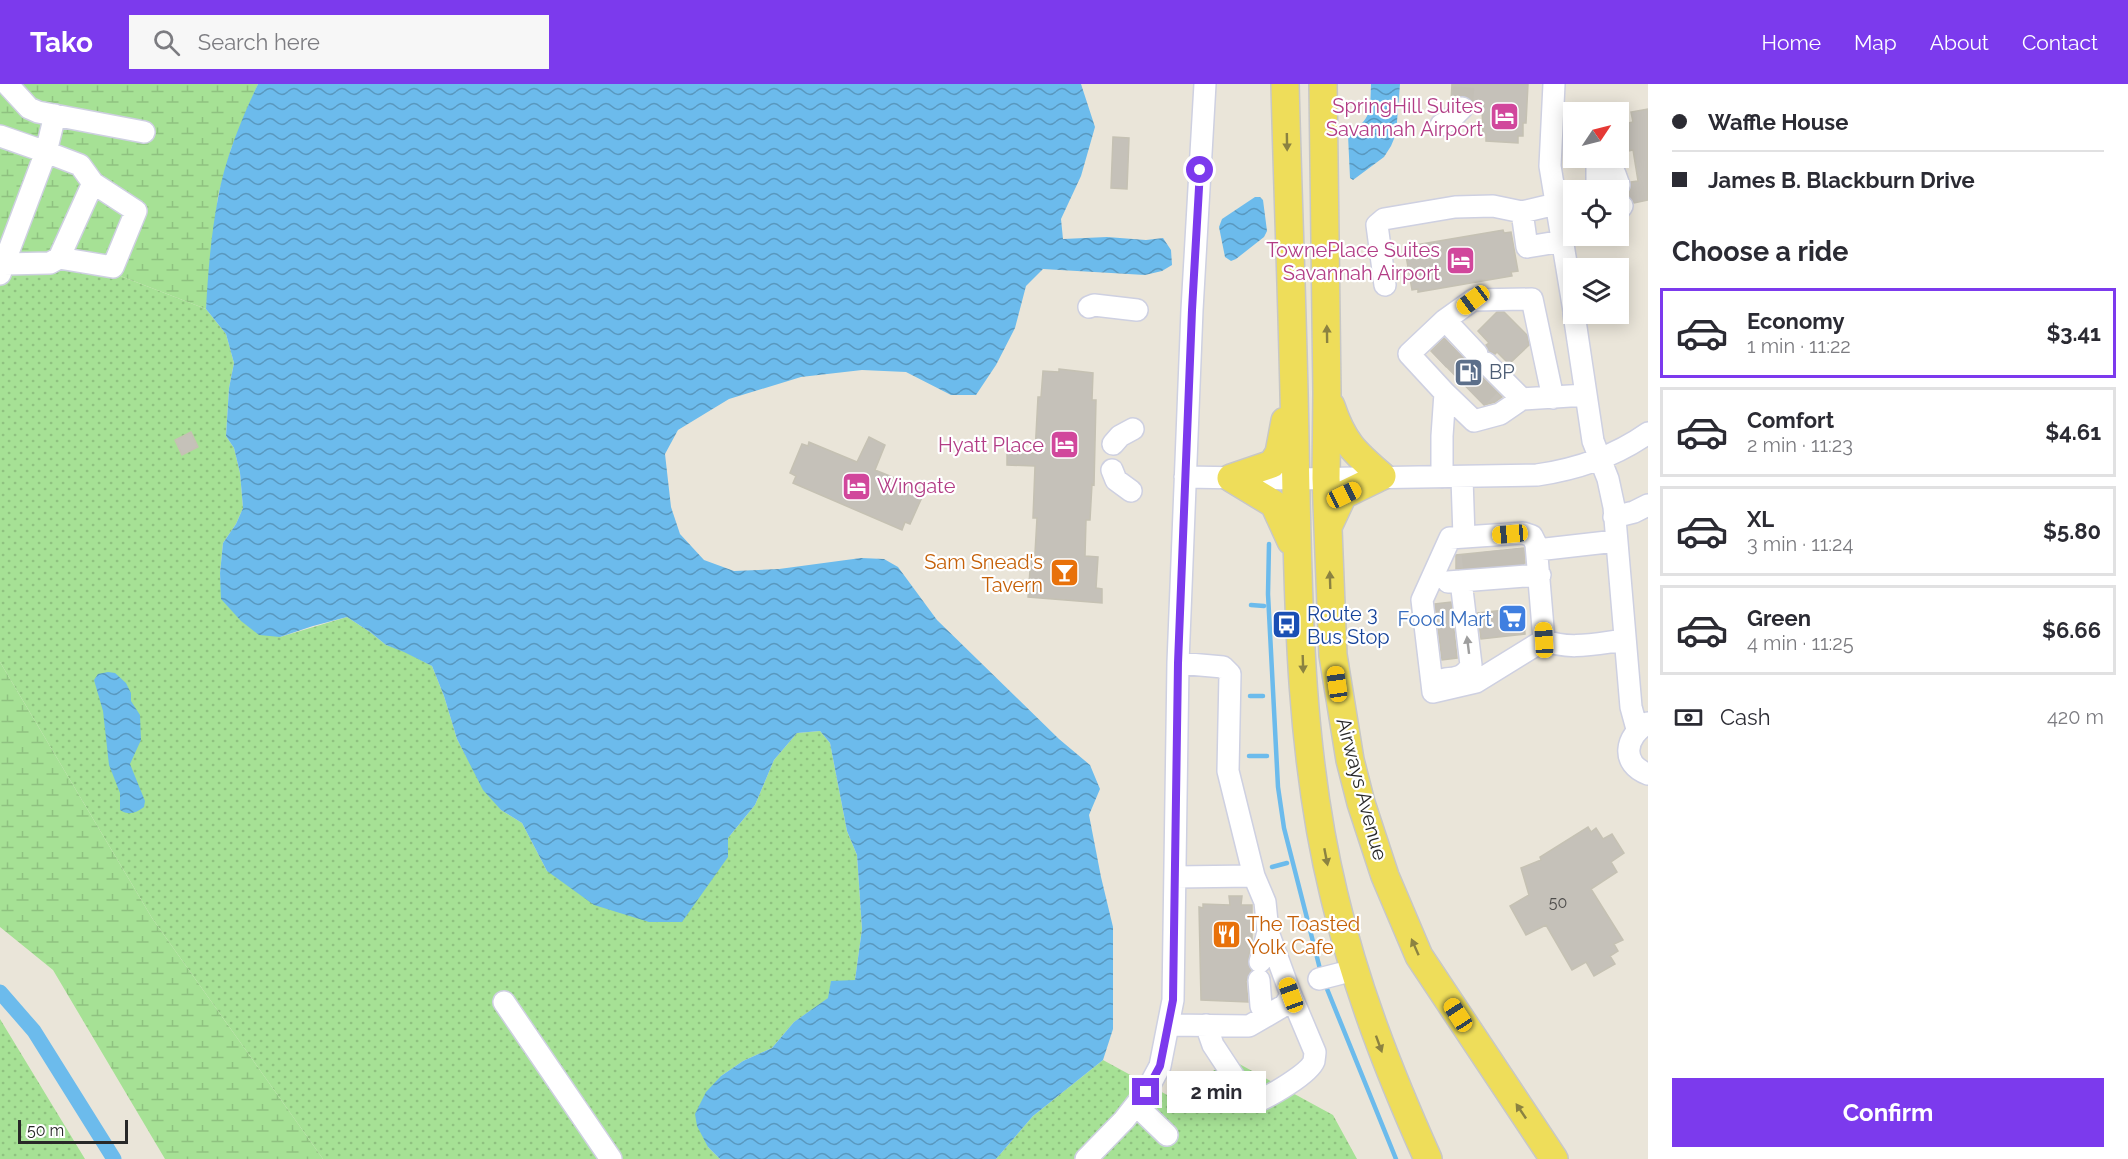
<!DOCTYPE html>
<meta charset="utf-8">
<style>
:root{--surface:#fff;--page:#f7f7f7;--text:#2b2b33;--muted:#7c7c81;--line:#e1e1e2;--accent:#7c3aed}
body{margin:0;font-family:Raleway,sans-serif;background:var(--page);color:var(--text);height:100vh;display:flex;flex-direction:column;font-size:22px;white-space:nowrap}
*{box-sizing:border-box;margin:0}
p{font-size:20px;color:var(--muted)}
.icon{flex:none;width:33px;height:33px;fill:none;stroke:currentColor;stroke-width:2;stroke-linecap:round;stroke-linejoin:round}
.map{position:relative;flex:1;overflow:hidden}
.sheet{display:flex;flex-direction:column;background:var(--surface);width:480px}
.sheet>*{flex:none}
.banner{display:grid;align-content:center;height:132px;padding:0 24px;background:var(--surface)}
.needle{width:39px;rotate:55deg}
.controls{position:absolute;left:1563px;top:18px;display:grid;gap:12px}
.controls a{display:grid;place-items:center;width:66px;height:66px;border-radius:0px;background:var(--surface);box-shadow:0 3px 15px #0003;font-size:30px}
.scale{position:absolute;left:18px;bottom:15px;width:110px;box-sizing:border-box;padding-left:6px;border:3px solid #282828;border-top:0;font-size:16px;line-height:21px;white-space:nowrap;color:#282828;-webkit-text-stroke:4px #fff;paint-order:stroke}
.end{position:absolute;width:27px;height:27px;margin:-14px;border:8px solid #7c3aed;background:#fff;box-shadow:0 0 0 3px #fff}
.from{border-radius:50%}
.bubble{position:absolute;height:42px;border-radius:0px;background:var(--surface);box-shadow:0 3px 15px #0003;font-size:20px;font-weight:700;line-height:42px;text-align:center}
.car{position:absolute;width:18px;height:36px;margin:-18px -9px;border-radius:8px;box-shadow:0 0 4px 2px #0007;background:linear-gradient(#f5c518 24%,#345 0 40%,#f5c518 0 76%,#345 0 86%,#f5c518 0)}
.banner b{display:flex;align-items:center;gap:21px;height:57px;font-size:22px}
.banner b+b{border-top:2px solid var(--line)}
.banner i{width:15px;height:15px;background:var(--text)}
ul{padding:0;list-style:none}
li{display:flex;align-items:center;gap:18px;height:90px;margin:0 12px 9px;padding:0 12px;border:3px solid var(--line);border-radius:0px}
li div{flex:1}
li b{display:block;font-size:22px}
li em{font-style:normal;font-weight:700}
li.active{border-color:var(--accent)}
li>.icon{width:54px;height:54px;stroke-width:1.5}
h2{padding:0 24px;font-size:27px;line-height:72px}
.pay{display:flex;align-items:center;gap:15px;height:66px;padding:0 24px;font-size:22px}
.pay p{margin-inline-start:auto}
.action{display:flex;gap:12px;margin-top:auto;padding:12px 24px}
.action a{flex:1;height:69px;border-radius:0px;background:var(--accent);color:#fff;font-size:24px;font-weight:700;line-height:69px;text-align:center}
header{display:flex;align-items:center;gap:36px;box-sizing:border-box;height:84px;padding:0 30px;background:var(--accent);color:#fff}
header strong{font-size:28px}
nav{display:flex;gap:33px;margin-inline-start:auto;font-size:21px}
.search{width:420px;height:54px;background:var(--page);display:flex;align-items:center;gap:15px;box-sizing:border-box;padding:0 21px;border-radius:0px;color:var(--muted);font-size:22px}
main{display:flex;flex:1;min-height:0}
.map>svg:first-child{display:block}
</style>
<header>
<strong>Tako</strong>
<div class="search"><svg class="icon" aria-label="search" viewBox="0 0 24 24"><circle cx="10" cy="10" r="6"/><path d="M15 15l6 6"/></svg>Search here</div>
<nav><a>Home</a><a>Map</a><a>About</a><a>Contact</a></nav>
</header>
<main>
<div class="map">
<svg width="1648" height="1075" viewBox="0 0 1648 1075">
<defs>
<pattern id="grass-dots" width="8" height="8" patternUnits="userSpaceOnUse" patternTransform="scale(1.5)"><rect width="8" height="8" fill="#a6e195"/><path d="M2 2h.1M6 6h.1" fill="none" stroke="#8fc180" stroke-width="1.8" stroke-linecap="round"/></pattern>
<pattern id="wetland-marsh" width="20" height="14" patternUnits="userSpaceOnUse" patternTransform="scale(1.5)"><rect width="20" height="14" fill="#a6e195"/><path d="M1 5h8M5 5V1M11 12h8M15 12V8" fill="none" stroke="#8fc180"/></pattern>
<pattern id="water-waves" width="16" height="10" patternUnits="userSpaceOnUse" patternTransform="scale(1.5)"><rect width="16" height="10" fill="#6cbbec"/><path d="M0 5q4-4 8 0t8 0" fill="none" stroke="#5998bf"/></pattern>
</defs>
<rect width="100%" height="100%" fill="#eae5d9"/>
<path fill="url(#grass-dots)" d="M97 183 206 225 226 250 234 279 229 304 226 352 234 364 240 389 243 424 236 440 223 459 220 489 222 515 280 553 347 533 370 548 386 561 404 567 432 582 444 612 457 655 466 672 501 726 522 739 547 787 728 773V754L755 721 774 676 797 649 820 647 830 659 847 747 857 771 862 845 855 896 794 938 772 964 743 977 721 992 708 1063 720 1075H323L152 834 0 578V203L2 188Z
M0 935 85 1075H0Z
M1103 976 1169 1012 1232 976 1333 1031 1357 1075H996L1033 1032Z"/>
<path fill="url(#wetland-marsh)" d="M0 0H258L231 65 218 112 206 225 97 183 2 188 0 203Z
M0 578 152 834 323 1075H165L53 886 0 843Z"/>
<path fill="url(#water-waves)" d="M258 0H1081L1095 43 1081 92 1061 135 1063 155 1107 153 1146 156 1163 154 1171 166 1172 181 1162 187 1145 191 1043 185 1026 202 1015 244 996 281 976 311H951L906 288 862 286 801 293 729 315 678 346 665 370 671 423 680 450 704 476 734 487 779 485 861 474 884 475 898 483 937 536 1059 655 1090 681 1100 705 1089 731 1101 793 1113 843V945L1103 976 1033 1032 996 1075H720L708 1063 697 1042 695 1030 706 1008 721 992 743 977 772 964 794 938 828 914 831 897 855 896 862 845 857 771 847 747 830 659 820 647 797 649 774 676 755 721 728 754V773L682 838H649L594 821 547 787 522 739 501 726 483 706 457 655 444 612 432 582 404 568 386 561 370 548 347 533 313 542 280 553 259 551 241 537 221 515 220 489 223 459 236 440 243 424 240 389 234 364 226 352 229 304 234 279 226 250 206 225C208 188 211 151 218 114 225 75 241 36 258 0Z
M1371 0H1400L1396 50 1391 62 1384 73 1353 96 1350 94 1348 51C1372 34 1370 28 1371 0Z
M1255 113H1260L1263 116 1267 147 1264 153 1236 175 1231 177 1225 173 1219 143 1222 135Z
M108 588 115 589 126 599 131 609V617L140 631 141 656 130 680 145 717 144 723C136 729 129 732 120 726V709L109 681 103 627 94 596 98 590Z"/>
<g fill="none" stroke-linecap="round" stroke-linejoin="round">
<path stroke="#6cbbec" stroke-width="4.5" d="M1269 460 1268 510 1278 703 1284 744 1321 889
M1251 521 1264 522
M1250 612H1263
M1249 672H1267
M1272 783 1287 779
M1325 900 1396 1075"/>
<path stroke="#6cbbec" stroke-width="15" d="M0 908 34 947 114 1075"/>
</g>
<path fill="#c5c1b9" stroke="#c5c1b3" stroke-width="1.5" d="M1452 0H1528L1526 39H1523V52H1518V59L1486 57V50H1483L1482 25H1474L1471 15 1466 12H1458L1451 17Z
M1648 25V116L1634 119 1627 111 1631 104V98L1638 97 1633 66 1628 67 1625 47 1629 46 1628 39 1633 38 1631 28Z
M1113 53 1129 54 1127 105 1111 104Z
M1503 146 1504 149 1511 148 1518 187 1511 188 1512 192 1418 208V205L1412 206 1405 166 1410 165V162Z
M1497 228H1504L1527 251 1529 261 1509 280 1497 268 1495 270 1489 267 1486 261 1489 259 1478 247Z
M1444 254 1468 279 1474 282 1477 288 1502 313 1495 318 1484 321 1431 267Z
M1059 285 1093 289 1092 316H1096L1094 401 1092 400 1090 436H1086L1085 472 1098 473 1096 504 1102 505V519L1028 513 1031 473H1034L1035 469 1037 434H1033L1035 382 1007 381V368L1035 369 1038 313H1041L1043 287 1059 288Z
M191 348 198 363 182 371 175 356Z
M869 353 885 361 875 386 919 404 917 409 923 411 910 440 905 438 902 446 793 399 796 392 790 389 802 360 808 362 809 358 857 378Z
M1524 464 1525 479 1456 485V471Z
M1451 518 1457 574 1442 576 1435 520Z
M1523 524 1525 550 1481 555 1478 529Z
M1588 743 1591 748 1596 744 1603 755 1612 750 1624 769 1611 778 1617 788 1591 805 1623 856 1614 860 1618 867 1610 872 1615 880 1594 892 1586 878 1572 886 1546 841 1526 851 1510 822 1529 811 1521 784 1541 776 1540 773Z
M1229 812H1242L1241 821H1252V859L1248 875 1251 887 1246 897 1248 918 1201 916 1199 823 1203 824V820L1230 821Z"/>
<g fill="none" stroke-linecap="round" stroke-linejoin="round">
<path stroke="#c3bfb6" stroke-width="21" stroke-dasharray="21 10" stroke-linecap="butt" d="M1462 24 1464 0
M1439 276 1453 263
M1452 288 1465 275
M1477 314 1490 301
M1512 465 1514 483
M1491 467 1493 485
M1472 470 1474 487"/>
<defs>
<path id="minor" d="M7 0 29 24 38 28 144 48
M1554 0 1550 82 1574 227
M1441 41 1450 36 1462 24
M0 52 46 68 0 190
M1597 106V84L1608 83 1615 90 1619 101
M1618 127 1622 122
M1522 128 1527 163 1563 157
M59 174 113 183 136 127 93 99
M4 180 50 179 59 174 93 99 80 81 46 68 55 31
M1385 201 1377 141 1384 135 1455 123 1493 122 1522 128 1556 120
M1089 223 1094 221 1137 226
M1574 230 1593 357 1608 395 1614 423 1631 623 1637 645
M1445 236 1477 270
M1486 279 1522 315
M1445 309 1409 270 1445 236 1473 216 1532 215 1553 314
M1113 360 1120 352 1133 345
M1112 386 1116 396 1131 407
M1185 393 1296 395 1537 391C1578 385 1614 373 1648 349
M1442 393V352L1445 309 1474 337 1500 330 1522 315 1586 311
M1462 394 1464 453
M1614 433 1634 428 1648 421
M1523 449 1532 452 1536 460 1544 556 1476 598 1433 608 1422 516 1450 454Z
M1537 466 1616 457
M1448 498 1540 491
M1544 556C1569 567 1599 559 1625 556
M1445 595C1457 594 1465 593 1471 581L1461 497
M1648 639C1625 652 1620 680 1648 690
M1175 793 1254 792
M1260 878 1268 848
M1319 895 1354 886
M1259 896 1261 922 1266 932
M504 918 611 1075
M1169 941 1249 942 1285 921 1291 911 1268 848 1265 818 1254 792 1228 687 1230 590 1223 583 1178 579
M1206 941 1213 961 1244 1008 1250 1015 1258 1017C1270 1012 1309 990 1314 977 1314 976 1315 970 1315 968L1291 911
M1137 1022 1167 1051
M1086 1075 1124 1036 1146 1008 1160 982 1173 916 1178 579 1192 226 1205 0"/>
<path id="major" d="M1285 0C1288 119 1293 238 1295 357 1298 508 1298 664 1334 811 1356 904 1389 988 1428 1075
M1323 0 1327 309 1326 394 1333 571 1350 676 1361 719 1385 792 1419 872 1554 1075
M1231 394 1272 380 1279 369 1285 337
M1231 394 1274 420 1291 457
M1329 441 1343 411 1382 392C1354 368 1343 358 1331 322"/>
</defs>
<use href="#minor" stroke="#ced0e1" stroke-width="24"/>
<use href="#major" stroke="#c7c7c7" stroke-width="30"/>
<use href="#minor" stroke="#fff" stroke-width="21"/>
<use href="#major" stroke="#eedd5a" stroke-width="27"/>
</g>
<defs><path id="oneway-solid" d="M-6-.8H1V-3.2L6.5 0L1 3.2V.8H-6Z" transform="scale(1.5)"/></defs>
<g fill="#8b8241">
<use href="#oneway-solid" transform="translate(1287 58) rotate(89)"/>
<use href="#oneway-solid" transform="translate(1327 250) rotate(-91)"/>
<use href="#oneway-solid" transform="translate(1330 496) rotate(-92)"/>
<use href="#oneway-solid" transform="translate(1303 580) rotate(88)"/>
<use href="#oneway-solid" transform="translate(1326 773) rotate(79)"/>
<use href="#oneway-solid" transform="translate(1415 863) rotate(-114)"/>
<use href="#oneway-solid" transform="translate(1379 960) rotate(70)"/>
<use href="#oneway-solid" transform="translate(1521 1027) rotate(-124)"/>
</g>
<use fill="#9e9e9e" href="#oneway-solid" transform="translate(1468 561) rotate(-97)"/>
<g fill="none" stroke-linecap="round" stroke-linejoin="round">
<path stroke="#7c3aed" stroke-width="8" d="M1146 1008 1160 982 1173 916 1178 579 1192 226 1200 86"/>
</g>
<defs>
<symbol id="hotel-square" viewBox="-11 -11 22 22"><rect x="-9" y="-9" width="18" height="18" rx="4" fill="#d1479c" stroke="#fff"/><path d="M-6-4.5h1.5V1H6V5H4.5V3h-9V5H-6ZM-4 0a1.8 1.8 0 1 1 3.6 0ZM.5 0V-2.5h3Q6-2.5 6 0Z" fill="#fff"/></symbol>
<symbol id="fuel-square" viewBox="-11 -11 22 22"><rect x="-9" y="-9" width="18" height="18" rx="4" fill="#5c6f8a" stroke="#fff"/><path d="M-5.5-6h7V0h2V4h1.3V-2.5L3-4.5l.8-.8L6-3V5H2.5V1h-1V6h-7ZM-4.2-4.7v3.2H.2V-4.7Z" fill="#fff"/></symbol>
<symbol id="bar-square" viewBox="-11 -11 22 22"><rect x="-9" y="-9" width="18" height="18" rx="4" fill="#e8710a" stroke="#fff"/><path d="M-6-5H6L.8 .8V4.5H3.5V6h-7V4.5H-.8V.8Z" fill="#fff"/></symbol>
<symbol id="supermarket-square" viewBox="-11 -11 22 22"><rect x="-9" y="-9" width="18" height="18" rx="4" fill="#3f7fe0" stroke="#fff"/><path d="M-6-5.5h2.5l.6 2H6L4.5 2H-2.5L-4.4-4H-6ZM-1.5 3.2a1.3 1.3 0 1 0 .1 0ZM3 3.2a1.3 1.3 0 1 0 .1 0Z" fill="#fff"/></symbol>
<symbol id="bus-square" viewBox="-11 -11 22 22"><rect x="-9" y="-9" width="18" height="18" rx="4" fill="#1a4fb4" stroke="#fff"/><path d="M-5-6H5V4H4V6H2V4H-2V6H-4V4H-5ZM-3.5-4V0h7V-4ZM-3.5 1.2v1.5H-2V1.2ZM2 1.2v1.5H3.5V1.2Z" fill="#fff"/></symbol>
<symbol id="restaurant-square" viewBox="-11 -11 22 22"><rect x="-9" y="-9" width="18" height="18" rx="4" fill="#e8710a" stroke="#fff"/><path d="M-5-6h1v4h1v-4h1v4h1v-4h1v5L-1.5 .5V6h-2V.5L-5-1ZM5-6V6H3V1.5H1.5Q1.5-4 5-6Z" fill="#fff"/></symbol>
</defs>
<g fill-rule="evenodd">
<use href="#hotel-square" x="1488" y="16" width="33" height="33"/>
<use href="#hotel-square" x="1444" y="160" width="33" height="33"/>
<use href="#fuel-square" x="1452" y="272" width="33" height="33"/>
<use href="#hotel-square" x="1048" y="344" width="33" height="33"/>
<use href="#hotel-square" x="840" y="386" width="33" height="33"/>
<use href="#bar-square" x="1048" y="472" width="33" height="33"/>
<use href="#supermarket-square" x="1496" y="518" width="33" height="33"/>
<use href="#bus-square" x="1270" y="524" width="33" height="33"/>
<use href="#restaurant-square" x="1210" y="834" width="33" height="33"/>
</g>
<g text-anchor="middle" stroke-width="4.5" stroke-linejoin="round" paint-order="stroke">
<g font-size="16" fill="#4f4e4c">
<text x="1558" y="824">50</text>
</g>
<g font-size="20" fill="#b23c85" stroke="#fff" text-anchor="end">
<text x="1483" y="29">SpringHill Suites<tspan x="1483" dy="23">Savannah Airport</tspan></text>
<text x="1440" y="173">TownePlace Suites<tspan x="1440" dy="23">Savannah Airport</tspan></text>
<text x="1044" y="368">Hyatt Place</text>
<text x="877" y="409" text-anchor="start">Wingate</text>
</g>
<g font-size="20" fill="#4e5e75" stroke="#fff" text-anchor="start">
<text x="1489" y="295">BP</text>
</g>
<g font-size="20" fill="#c56008" stroke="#fff" text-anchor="end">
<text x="1043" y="485">Sam Snead's<tspan x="1043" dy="23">Tavern</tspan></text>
<text x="1247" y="847" text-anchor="start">The Toasted<tspan x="1247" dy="23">Yolk Cafe</tspan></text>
</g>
<g font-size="20" fill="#164399" stroke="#fff" text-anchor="start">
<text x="1307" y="537">Route 3<tspan x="1307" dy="23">Bus Stop</tspan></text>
</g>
<g font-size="20" fill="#366cbe" stroke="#fff" text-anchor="end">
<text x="1492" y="542">Food Mart</text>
</g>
<g font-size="20" fill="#282828" stroke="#fff">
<text transform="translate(1362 705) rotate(75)" y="7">Airways Avenue</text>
</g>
</g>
</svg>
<div class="controls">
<a><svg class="needle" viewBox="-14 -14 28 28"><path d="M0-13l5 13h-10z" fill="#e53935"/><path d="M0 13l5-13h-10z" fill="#7c7c81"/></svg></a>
<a><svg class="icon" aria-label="locate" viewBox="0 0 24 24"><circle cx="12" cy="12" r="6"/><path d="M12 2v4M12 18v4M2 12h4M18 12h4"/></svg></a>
<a><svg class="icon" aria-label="layers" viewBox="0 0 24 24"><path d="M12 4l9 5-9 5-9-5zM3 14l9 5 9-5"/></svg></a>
</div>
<div class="scale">50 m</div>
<i class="end from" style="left:1200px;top:86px"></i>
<i class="end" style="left:1146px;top:1008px"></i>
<div class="bubble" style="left:1167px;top:987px;width:99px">2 min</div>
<i class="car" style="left:1473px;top:216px;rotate:233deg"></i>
<i class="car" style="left:1344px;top:411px;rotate:64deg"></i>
<i class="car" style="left:1510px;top:450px;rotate:265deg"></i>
<i class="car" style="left:1544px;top:556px;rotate:357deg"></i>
<i class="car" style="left:1337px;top:600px;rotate:352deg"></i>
<i class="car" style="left:1291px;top:911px;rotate:340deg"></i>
<i class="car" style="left:1458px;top:931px;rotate:327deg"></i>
</div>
<section class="sheet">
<div class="banner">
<b><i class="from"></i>Waffle House</b>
<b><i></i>James B. Blackburn Drive</b>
</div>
<h2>Choose a ride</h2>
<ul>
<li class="active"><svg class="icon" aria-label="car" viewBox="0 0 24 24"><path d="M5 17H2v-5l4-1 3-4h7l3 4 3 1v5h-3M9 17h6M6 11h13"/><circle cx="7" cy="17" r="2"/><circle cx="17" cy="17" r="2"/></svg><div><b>Economy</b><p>1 min · 11:22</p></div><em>$3.41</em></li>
<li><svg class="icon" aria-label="car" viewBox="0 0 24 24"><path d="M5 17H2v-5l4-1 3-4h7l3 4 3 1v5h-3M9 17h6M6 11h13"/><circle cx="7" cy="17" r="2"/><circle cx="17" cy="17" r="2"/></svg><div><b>Comfort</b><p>2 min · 11:23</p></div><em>$4.61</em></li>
<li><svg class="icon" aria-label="car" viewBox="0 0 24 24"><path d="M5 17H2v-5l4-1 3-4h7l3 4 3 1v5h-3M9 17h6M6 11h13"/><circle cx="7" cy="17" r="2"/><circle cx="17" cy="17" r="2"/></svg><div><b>XL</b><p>3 min · 11:24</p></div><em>$5.80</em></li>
<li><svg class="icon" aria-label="car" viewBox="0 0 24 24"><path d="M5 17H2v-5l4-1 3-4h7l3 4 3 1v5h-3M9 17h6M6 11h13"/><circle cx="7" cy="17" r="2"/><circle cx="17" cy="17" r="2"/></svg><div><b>Green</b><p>4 min · 11:25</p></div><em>$6.66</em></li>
</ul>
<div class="pay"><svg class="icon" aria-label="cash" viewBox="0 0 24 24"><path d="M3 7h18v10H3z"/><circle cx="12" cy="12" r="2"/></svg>Cash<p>420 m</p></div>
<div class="action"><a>Confirm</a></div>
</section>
</main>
